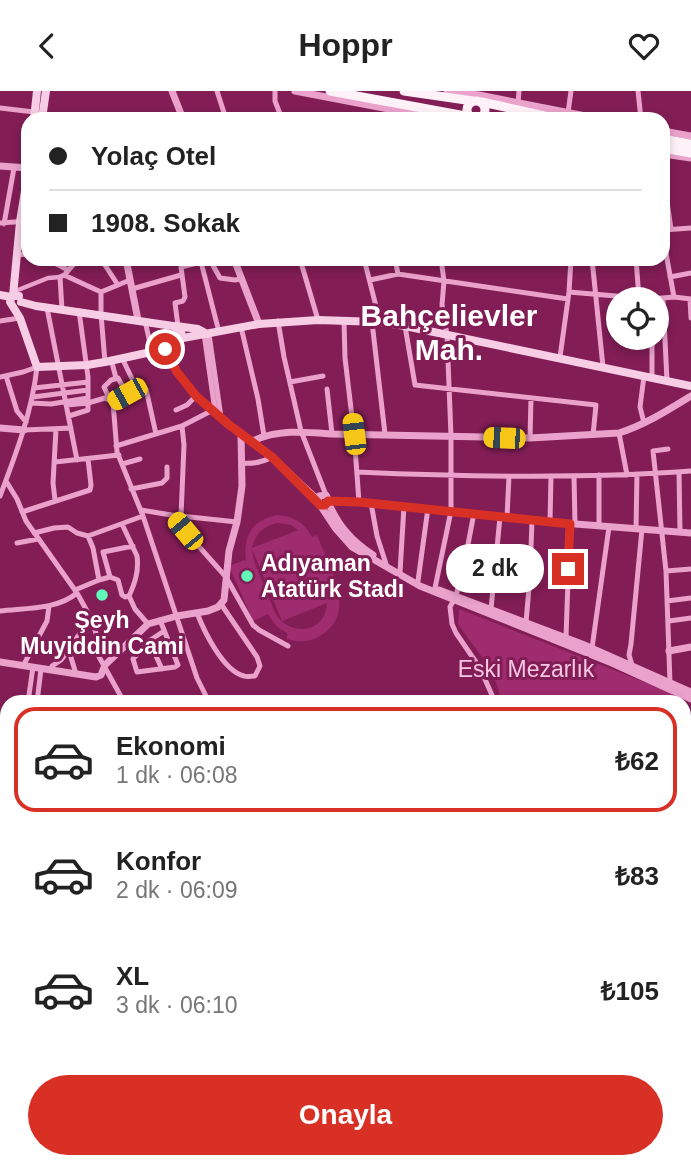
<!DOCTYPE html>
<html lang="tr">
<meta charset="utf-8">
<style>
:root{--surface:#fff;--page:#f6f6f6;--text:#222;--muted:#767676;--line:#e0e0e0;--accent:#d93025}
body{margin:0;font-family:Arial,sans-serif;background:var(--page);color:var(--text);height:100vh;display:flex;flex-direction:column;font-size:26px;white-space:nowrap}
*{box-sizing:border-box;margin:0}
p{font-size:23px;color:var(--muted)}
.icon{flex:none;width:38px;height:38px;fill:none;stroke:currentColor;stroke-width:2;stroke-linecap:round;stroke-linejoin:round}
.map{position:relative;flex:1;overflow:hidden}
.sheet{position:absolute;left:0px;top:604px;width:691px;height:474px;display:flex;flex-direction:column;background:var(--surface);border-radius:21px 21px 0 0;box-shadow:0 4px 10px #0003}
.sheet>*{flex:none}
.top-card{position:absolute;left:21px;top:21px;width:649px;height:154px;border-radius:21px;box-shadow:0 4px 10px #0003;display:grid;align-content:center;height:154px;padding:0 28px;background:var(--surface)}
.tools{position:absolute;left:606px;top:196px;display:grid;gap:14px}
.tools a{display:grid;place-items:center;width:63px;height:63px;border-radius:50%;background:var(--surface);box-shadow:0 4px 10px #0003;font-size:35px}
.end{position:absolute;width:32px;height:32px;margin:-16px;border:9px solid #d93025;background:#fff;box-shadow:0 0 0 4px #fff}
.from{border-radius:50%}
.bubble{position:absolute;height:49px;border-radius:24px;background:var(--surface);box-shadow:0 4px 10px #0003;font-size:23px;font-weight:800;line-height:49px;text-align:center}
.car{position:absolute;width:21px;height:42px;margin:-21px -10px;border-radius:9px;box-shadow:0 0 5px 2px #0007;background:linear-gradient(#f5c518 24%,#345 0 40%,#f5c518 0 76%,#345 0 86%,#f5c518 0)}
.top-card b{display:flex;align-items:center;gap:24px;height:66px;font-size:26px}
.top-card b+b{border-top:2px solid var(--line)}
.top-card i{width:18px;height:18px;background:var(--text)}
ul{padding:12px 0 0;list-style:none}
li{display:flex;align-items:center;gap:21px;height:105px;margin:0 14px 10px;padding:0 14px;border:4px solid transparent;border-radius:21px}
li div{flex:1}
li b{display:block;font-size:26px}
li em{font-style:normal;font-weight:800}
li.on{border-color:var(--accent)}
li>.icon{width:63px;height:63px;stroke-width:1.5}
.cta{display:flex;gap:14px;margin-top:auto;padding:14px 28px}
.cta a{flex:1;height:80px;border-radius:42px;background:var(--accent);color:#fff;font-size:28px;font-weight:800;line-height:80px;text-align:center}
header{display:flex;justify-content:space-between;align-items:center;height:91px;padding:0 28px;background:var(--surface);font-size:32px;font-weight:800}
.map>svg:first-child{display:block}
</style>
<header><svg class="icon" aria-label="back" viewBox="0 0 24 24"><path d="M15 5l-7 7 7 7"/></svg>Hoppr<svg class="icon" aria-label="heart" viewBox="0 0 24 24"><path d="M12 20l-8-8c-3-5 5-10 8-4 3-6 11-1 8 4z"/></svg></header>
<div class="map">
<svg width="691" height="1077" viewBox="0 0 691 1077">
<rect width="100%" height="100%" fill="#821d56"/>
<path fill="#9e2c6f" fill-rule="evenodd" d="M277 424C293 425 304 431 312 446L317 444C328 473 358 519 323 543 312 551 300 552 287 548V542L276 535 268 523 253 530 229 475 244 469 246 470C243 445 252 429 277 424ZM278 432 291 434 298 439 252 457C255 443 263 435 278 432ZM252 458 282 530 327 512C326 542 290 547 275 522L254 470Z
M459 518 672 602V611H501L498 596 489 576 458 533Z"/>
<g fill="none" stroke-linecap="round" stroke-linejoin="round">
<path stroke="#eaa2cc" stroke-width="4.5" d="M18 199 48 187 60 186"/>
<path stroke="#eaa2cc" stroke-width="5" d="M217 0 226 28
M275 0V10L282 28
M638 0 641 28
M518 12 519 0
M0 17 34 21
M568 22 571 0
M663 83 671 138
M0 132 28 130
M4 133 14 77
M663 139 691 137
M663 146 674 206
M16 164 28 163
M47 168 68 179
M101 168 118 194
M300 168 318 229
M364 168 380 231
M395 168 398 183
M592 168 603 276
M636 168 639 207
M210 169 220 187 235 189 241 188
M127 170 135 168
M201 171 219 241
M66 182 78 168
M670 186 691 182
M370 189 398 183 568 208
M132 198 181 184
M101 201V223L105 271 112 272 116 287 111 289
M569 201 651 208 674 206 691 208
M663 208 667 290
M690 208 691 227
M47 217 77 369
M62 219 60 186 64 184 101 201 130 189
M0 230 20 227
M145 230 152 261
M278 230 284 266 301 340 326 404
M344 230 345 267 354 343 359 411
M372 231 385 343
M178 235 175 212 183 210 185 206 181 176 213 168
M405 235 415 294 596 314 593 344
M241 236 258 308 264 345
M204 243 215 320
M209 243 221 326
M652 247V287
M560 266 569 201 571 168
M122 267 137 298 143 297 146 298 156 343
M6 285 17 320 26 331
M0 286 23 281 37 276C32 321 16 363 0 405
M290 291 323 285
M34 297 88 291
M327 298 332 343
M33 306 88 299
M110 309 104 296 111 289 118 287 127 303
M113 311 137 298
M31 312 51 313 88 307
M67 314 88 312 105 307 113 311 117 361 143 425 197 587 209 611
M176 319 187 314 196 305
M69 325 88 319V286L79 220
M644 332 640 316 644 285
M24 339 71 337
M619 342 627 384
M530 347 531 307
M116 355 182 335 213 319
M668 358 653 360 666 480 670 592
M55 371 119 364
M242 372C252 373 263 371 272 366
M122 373 140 368
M357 381C468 386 580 388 691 380
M679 381 680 441
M599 384V435
M574 385 575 433
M6 390 17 408 26 430 77 502 92 529 97 546 98 564 124 611
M131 398 162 392 167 387V376
M55 409 53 392 56 338
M371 412 377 445 386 473
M141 419 171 424 237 431
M22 421 90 399 91 394 88 368
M474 422 466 464 456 505 450 516 452 533 456 542 480 577 495 611
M171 424 226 486 253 534 259 539 288 555
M181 425 184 354 182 335
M507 426 509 385
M550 431 551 385
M122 433 137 465C139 480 135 492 129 505
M636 438 637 383
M34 442 54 437 68 436 77 442 88 445 143 425
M88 445 93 457 99 489
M17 452 38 448
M666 480 691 478
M400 481 404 415
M110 486 103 461 133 455
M110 486 118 489 122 504 125 506 129 505
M418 490 428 417
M435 497 451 420V345L447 244 442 214 444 190 441 168
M75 499 99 489 110 486
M129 505 135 518 148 533
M667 510 691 507
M491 518 500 426
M0 520C24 517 57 519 77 502
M197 522C204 540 223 580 244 585 247 586 251 585 255 585L260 575 257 566 221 513
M160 529 178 574 175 576 137 581 133 568 149 550 164 540
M669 530 691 527
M526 531 530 486 532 429
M566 546 570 433
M149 550 162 578
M592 557 609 436
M632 574 629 564 631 553 642 438
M23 575 47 530 49 515
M51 579 52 575 61 569 70 557
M76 583 70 563V557L91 526
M28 611 33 576
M37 611 41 578
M0 678H7
M684 695H691
M684 728 691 729
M0 751 7 750
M0 786 7 787
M0 814 7 815
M684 825H691
M0 831H7
M0 874H7
M684 891 691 892
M684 1005 691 1006
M332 1071 335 1077
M578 1071 579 1077
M610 1071 611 1077"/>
<path stroke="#eaa2cc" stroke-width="7" d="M172 0 183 28
M295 0 441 28
M447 0 479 4 601 28
M663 40 691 45
M663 63 691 67
M0 75 28 77
M126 168 138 229
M234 168 259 233
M165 258 177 281 196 305 228 333 272 366 318 409
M0 337 24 339
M253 350C278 338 306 341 332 343L530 347 619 342C645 334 668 319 691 305
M328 410 371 412 550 431 691 442
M328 411C338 434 351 450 373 464
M320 413 324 414 328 411V408L326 404 319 405 318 411 336 438 352 456 420 495 612 572 691 608
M439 499 582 553 691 601
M669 560 691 556
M0 571 96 586 101 584 105 574 148 533 177 525 208 520 218 516 224 509 229 460 237 431 242 395 241 343"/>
<path stroke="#f7cde5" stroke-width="8" d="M34 28 37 0
M42 28 46 0
M0 204 11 206
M13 205 20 131 28 81
M19 205H12L10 211 20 227 37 276 87 274 105 271 165 258 183 247 259 233 318 229 380 231 405 235 691 295
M21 211 36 215 173 235 180 239 183 247
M176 235 198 238 207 243"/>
<path stroke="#fef2f8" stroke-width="9" d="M330 0 471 26
M404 0 473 10
M467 19a9 9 0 1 1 18 0a9 9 0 1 1-18 0Z
M482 11 559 28
M663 48 691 53
M663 57 691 62"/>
</g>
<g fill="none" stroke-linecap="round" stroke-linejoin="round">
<path stroke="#d93025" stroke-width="9" d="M165 258 177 281 196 305 228 333 272 366 320 414H325L328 410 359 411 570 433 568 478"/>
</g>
<g fill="#60fab9" stroke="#821d56" stroke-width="2.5">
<circle cx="247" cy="485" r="7"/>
<circle cx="102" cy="504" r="7"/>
</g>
<g text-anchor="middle" stroke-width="6" stroke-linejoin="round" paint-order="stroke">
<g font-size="23" font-weight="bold" fill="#fff" stroke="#821d56" text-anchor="start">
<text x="261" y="480">Adıyaman<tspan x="261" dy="26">Atatürk Stadı</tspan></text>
<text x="102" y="537" text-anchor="middle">Şeyh<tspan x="102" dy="26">Muyiddin Cami</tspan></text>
</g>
<g font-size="23" fill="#f7c6e3" stroke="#821d56">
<text x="526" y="586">Eski Mezarlık</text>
</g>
<g font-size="30" font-weight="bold" fill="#fff" stroke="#821d56">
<text x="449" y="235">Bahçelievler<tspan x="449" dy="34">Mah.</tspan></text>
</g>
</g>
</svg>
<div class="tools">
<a><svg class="icon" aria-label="locate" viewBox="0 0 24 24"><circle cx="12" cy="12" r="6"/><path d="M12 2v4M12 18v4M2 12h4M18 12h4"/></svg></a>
</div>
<i class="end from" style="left:165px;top:258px"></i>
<i class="end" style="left:568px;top:478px"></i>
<div class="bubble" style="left:446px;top:453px;width:98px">2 dk</div>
<i class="car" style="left:127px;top:303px;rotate:241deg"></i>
<i class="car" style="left:354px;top:343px;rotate:353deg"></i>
<i class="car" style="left:504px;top:347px;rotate:272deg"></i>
<i class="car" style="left:185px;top:440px;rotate:320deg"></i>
<div class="top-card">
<b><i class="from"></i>Yolaç Otel</b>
<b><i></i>1908. Sokak</b>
</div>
<section class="sheet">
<ul>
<li class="on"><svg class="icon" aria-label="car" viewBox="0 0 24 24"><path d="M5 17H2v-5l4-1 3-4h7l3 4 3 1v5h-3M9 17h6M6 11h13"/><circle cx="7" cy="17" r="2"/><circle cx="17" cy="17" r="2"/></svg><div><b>Ekonomi</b><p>1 dk · 06:08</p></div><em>₺62</em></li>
<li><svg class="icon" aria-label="car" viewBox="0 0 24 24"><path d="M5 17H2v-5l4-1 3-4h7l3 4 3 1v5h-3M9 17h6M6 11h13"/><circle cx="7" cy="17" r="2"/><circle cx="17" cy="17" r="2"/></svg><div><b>Konfor</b><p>2 dk · 06:09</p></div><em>₺83</em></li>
<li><svg class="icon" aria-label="car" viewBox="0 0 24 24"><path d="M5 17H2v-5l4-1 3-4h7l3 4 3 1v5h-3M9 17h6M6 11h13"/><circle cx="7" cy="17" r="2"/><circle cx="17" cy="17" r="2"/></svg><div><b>XL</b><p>3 dk · 06:10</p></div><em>₺105</em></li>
</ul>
<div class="cta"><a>Onayla</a></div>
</section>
</div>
